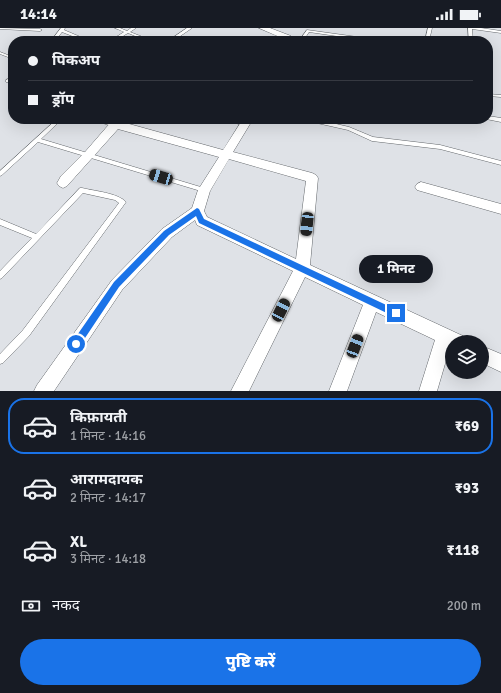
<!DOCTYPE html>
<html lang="hi">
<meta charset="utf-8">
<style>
:root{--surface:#171b24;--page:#242831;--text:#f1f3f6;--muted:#9ea1a6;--line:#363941;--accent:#1a73e8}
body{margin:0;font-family:Signika,"Noto Sans Devanagari",sans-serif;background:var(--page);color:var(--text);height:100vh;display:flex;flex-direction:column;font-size:15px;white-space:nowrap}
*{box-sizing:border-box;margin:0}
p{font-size:13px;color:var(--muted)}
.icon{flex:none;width:22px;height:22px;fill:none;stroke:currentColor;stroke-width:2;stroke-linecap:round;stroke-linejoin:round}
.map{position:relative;height:363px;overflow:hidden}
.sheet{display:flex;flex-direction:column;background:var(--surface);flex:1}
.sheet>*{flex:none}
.hud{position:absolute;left:8px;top:8px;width:485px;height:88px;border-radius:16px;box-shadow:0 4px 16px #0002;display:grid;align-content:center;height:88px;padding:0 20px;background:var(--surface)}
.tools{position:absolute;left:445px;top:307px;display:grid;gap:8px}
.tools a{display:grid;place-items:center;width:44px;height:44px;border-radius:50%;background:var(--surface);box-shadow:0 4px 16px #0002;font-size:20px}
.end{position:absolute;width:18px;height:18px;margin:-9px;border:5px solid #1a73e8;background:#fff;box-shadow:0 0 0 2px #fff}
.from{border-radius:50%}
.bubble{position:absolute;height:28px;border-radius:14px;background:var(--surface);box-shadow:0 4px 16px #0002;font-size:13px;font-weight:800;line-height:28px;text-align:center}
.car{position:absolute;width:12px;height:24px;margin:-12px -6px;border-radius:5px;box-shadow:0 0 3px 1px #0007;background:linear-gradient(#222 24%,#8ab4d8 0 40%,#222 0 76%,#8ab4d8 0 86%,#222 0)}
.hud b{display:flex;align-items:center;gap:14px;height:38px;font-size:15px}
.hud b+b{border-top:1px solid var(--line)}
.hud i{width:10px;height:10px;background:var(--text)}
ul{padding:7px 0 0;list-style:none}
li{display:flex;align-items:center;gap:12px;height:56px;margin:0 8px 6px;padding:0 12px;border:2px solid transparent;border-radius:16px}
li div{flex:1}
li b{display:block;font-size:15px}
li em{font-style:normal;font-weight:800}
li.on{border-color:var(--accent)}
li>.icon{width:36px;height:36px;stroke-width:1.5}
.pay{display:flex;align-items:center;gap:10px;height:44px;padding:0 20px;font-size:15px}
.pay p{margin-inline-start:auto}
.action{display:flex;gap:8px;margin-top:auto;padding:8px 20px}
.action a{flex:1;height:46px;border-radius:24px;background:var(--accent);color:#fff;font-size:16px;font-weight:800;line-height:46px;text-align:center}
.status{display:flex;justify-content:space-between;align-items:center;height:28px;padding:0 20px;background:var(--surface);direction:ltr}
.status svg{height:11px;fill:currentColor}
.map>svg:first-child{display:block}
</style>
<div class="status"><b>14:14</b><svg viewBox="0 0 49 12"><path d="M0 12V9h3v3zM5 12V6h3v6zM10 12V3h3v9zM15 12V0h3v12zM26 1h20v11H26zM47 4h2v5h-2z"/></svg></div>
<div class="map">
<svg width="501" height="363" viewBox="0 0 501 363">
<rect width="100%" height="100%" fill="#dfe2e7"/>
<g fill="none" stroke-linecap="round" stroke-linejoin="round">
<defs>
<path id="lane" d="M0 0 40 1 42 2 40 3 0 1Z
M61 0H65L64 2 90 13H85L62 4 55 13H51Z
M115 0H120L127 3 131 0H136L130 4 153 13H147L128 5 115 13H110L124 4Z
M187 0H192L173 13H168Z
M428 0H432L429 13H425Z
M468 0H481L501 3V5L472 1 473 13H469Z
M307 2 379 12 381 13H371L309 4 303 13H299Z
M0 24 13 29V31L0 26Z
M13 49V52L10 54H6V52Z
M488 66 501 67V69L488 68Z
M488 88 501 90V94L486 91H488Z
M57 91H62L41 111 204 160 207 162 204 164 38 114 2 147 0 148V143Z
M93 91H100L117 96V97L115 99 93 92Z
M226 91H234L247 95V96L245 98 226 92Z
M306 91H315L349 99 373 109 440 117 501 133V137L440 121 372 113 348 102 308 93Z
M80 160H82C94 163 118 165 126 174L29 308 3 335 0 336V326L23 302 119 175 115 172 83 165 2 250 0 251V243L32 210 0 197V191L36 206Z"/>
<path id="street" d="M259 0H270L291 8 292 13H284V11Z
M243 91H253L233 124 312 145 316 147 318 150 310 237 463 308 465 314H452V320L450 319 437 363H419L435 312 376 284 347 363H329L363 277 305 249 249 363H231L293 243 197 197 195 192 172 209 122 262 54 363H34L37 357 112 252 162 201 192 180 198 162 219 129 118 101 67 158 63 160 59 158 57 155 61 148 85 124 111 94H122L223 122ZM229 131 306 153 296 231 207 189 204 183 210 163Z
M421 154 501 176V186L417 162 415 159 417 156Z
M482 318 501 326V344L482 335Z"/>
</defs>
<use href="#lane" stroke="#64686c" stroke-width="1"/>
<use href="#street" stroke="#64686c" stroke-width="1"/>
<use href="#lane" fill="#fff" fill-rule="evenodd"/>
<use href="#street" fill="#fff" fill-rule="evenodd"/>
</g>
<path fill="#1a73e8" d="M197 180 199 181 204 191 399 283V288H393L199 195 196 188 169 207 119 259 79 319 76 320 73 319 72 316 73 313 114 254 164 203Z"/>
</svg>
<div class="tools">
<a><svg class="icon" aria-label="layers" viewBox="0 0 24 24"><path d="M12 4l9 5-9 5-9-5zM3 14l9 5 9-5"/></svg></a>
</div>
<i class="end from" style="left:76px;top:316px"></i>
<i class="end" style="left:396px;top:285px"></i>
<div class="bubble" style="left:359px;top:227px;width:74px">1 मिनट</div>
<i class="car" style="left:161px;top:149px;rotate:287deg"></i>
<i class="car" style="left:307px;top:196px;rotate:186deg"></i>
<i class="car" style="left:281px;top:282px;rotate:27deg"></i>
<i class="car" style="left:355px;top:318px;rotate:21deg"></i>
<div class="hud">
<b><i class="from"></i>पिकअप</b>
<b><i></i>ड्रॉप</b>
</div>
</div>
<section class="sheet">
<ul>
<li class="on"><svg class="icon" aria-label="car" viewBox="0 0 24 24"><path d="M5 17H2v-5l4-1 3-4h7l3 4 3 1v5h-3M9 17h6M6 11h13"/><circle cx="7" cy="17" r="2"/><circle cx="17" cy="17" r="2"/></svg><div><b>किफ़ायती</b><p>1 मिनट · 14:16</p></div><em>₹69</em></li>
<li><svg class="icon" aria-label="car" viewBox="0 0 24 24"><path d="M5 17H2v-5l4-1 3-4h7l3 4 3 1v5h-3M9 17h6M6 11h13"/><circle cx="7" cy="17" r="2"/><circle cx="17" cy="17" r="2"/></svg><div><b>आरामदायक</b><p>2 मिनट · 14:17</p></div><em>₹93</em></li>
<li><svg class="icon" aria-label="car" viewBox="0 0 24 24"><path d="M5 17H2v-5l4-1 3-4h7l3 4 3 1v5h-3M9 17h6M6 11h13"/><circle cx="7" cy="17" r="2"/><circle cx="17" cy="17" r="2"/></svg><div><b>XL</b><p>3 मिनट · 14:18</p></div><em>₹118</em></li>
</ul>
<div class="pay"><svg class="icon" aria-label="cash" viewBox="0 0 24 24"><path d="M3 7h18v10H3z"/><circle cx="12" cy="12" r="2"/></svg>नकद<p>200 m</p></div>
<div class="action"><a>पुष्टि करें</a></div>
</section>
